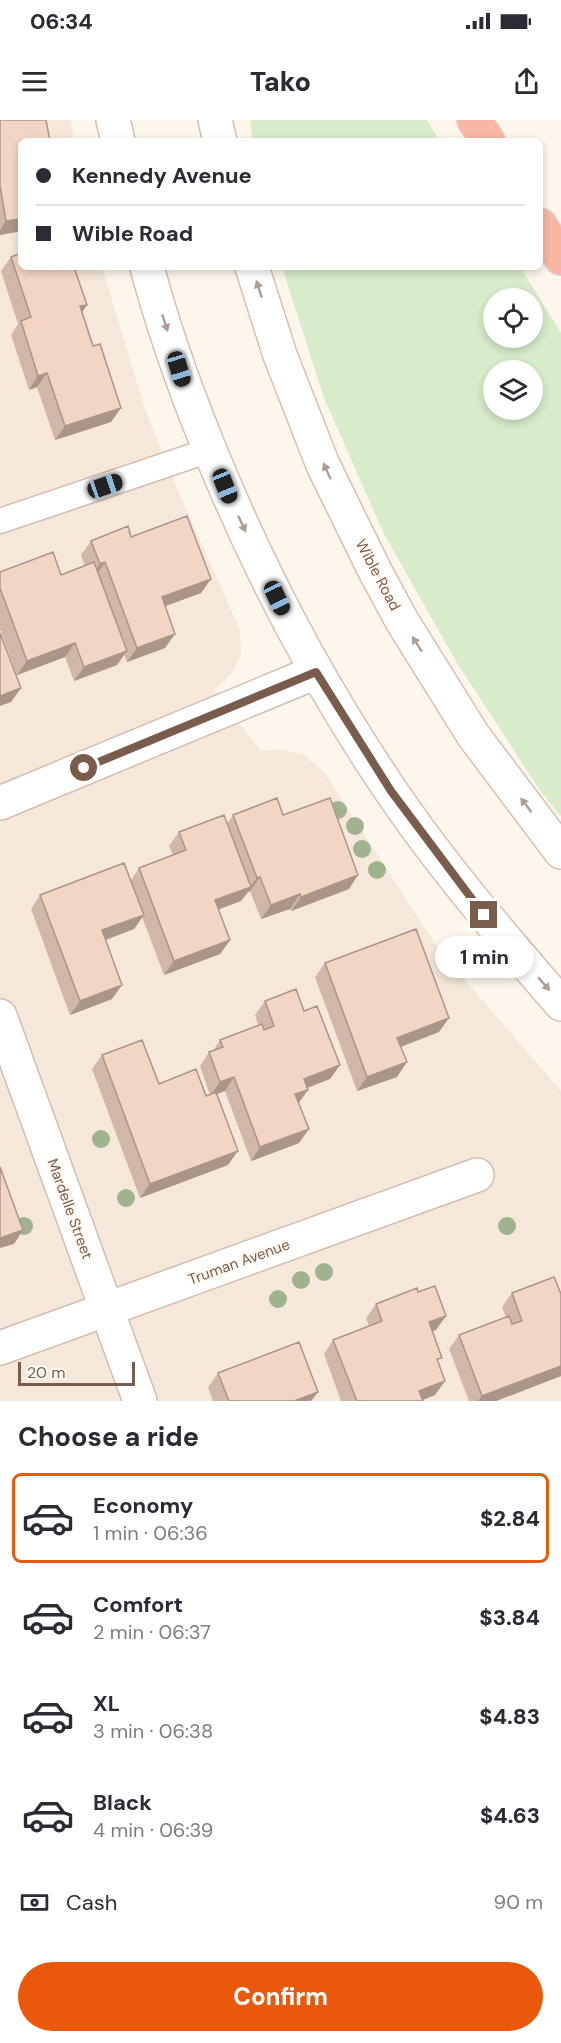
<!DOCTYPE html>
<meta charset="utf-8">
<style>
:root{--surface:#fff;--page:#f2f2f3;--text:#2b2b33;--muted:#7c7c81;--line:#e1e1e2;--accent:#ea580c}
body{margin:0;font-family:"DM Sans",sans-serif;background:var(--page);color:var(--text);height:100vh;display:flex;flex-direction:column;font-size:22px;white-space:nowrap}
*{box-sizing:border-box;margin:0}
p{font-size:20px;color:var(--muted)}
.icon{flex:none;width:33px;height:33px;fill:none;stroke:currentColor;stroke-width:2;stroke-linecap:round;stroke-linejoin:round}
.map{position:relative;height:1281px;overflow:hidden}
.sheet{display:flex;flex-direction:column;background:var(--surface);flex:1}
.sheet>*{flex:none}
.guide{position:absolute;left:18px;top:18px;width:525px;height:132px;border-radius:9px;box-shadow:0 3px 9px #0003;display:grid;align-content:center;height:132px;padding:0 18px;background:var(--surface)}
.tools{position:absolute;left:483px;top:168px;display:grid;gap:12px}
.tools a{display:grid;place-items:center;width:60px;height:60px;border-radius:50%;background:var(--surface);box-shadow:0 3px 9px #0003;font-size:30px}
.scale{position:absolute;left:18px;bottom:15px;width:117px;box-sizing:border-box;padding-left:6px;border:3px solid #7a5c4d;border-top:0;font-size:16px;line-height:21px;white-space:nowrap;color:#7a5c4d;-webkit-text-stroke:4px #fffaf3;paint-order:stroke}
.end{position:absolute;width:27px;height:27px;margin:-14px;border:8px solid #7a5c4d;background:#fff;box-shadow:0 0 0 3px #fff}
.from{border-radius:50%}
.bubble{position:absolute;height:42px;border-radius:21px;background:var(--surface);box-shadow:0 3px 9px #0003;font-size:20px;font-weight:800;line-height:42px;text-align:center}
.car{position:absolute;width:18px;height:36px;margin:-18px -9px;border-radius:8px;box-shadow:0 0 4px 2px #0007;background:linear-gradient(#222 24%,#8ab4d8 0 40%,#222 0 76%,#8ab4d8 0 86%,#222 0)}
.guide b{display:flex;align-items:center;gap:21px;height:57px;font-size:22px}
.guide b+b{border-top:2px solid var(--line)}
.guide i{width:15px;height:15px;background:var(--text)}
ul{padding:0;list-style:none}
li{display:flex;align-items:center;gap:18px;height:90px;margin:0 12px 9px;padding:0 6px;border:3px solid transparent;border-radius:9px}
li div{flex:1}
li b{display:block;font-size:22px}
li em{font-style:normal;font-weight:800}
li.active{border-color:var(--accent)}
li>.icon{width:54px;height:54px;stroke-width:1.5}
h2{padding:0 18px;font-size:27px;line-height:72px}
.pay{display:flex;align-items:center;gap:15px;height:66px;padding:0 18px;font-size:22px}
.pay p{margin-inline-start:auto}
.action{display:flex;gap:12px;margin-top:auto;padding:12px 18px}
.action a{flex:1;height:69px;border-radius:36px;background:var(--accent);color:#fff;font-size:24px;font-weight:800;line-height:69px;text-align:center}
.status{display:flex;justify-content:space-between;align-items:center;height:42px;padding:0 30px;background:var(--surface);direction:ltr}
.status svg{height:16px;fill:currentColor}
header{display:flex;justify-content:space-between;align-items:center;height:78px;padding:0 18px;background:var(--surface);font-size:27px;font-weight:800}
.map>svg:first-child{display:block}
</style>
<div class="status"><b>06:34</b><svg viewBox="0 0 49 12"><path d="M0 12V9h3v3zM5 12V6h3v6zM10 12V3h3v9zM15 12V0h3v12zM26 1h20v11H26zM47 4h2v5h-2z"/></svg></div>
<header><svg class="icon" aria-label="menu" viewBox="0 0 24 24"><path d="M4 6h16M4 12h16M4 18h16"/></svg>Tako<svg class="icon" aria-label="share" viewBox="0 0 24 24"><path d="M12 15V3M7 8l5-5 5 5M5 13v7h14v-7"/></svg></header>
<div class="map">
<svg width="561" height="1281" viewBox="0 0 561 1281">
<rect width="100%" height="100%" fill="#fdf6ec"/>
<path fill="#f5e8da" d="M0 0H71L74 21H21V147H102L145 289 176 366 240 510 241 534 232 553 214 570 261 631 282 629 304 635 324 652 439 830 561 971V1281H0Z"/>
<path fill="#d8ecc9" fill-rule="evenodd" d="M250 0H427L440 21H253Z
M282 147H520L561 213V696L541 672 457 543 384 414 324 278ZM532 178V218H494V178ZM494 250H532V290H494Z"/>
<g fill="none" stroke-linecap="round" stroke-linejoin="round">
<defs>
<path id="lane" d="M0 401 210 330"/>
<path id="street" d="M0 683 316 552
M0 896 140 1281
M0 1228 477 1055"/>
<path id="secondary" d="M113 0 118 21
M215 0 220 21
M147 147C163 207 184 266 207 323 256 445 317 562 391 671 442 746 501 815 561 884
M252 147 280 235 323 345 375 451 402 501 473 615 561 732"/>
<path id="highway" d="M474 0 488 21
M540 105 561 138"/>
</defs>
<use href="#lane" stroke="#d1beb0" stroke-width="27"/>
<use href="#street" stroke="#d1beb0" stroke-width="36"/>
<use href="#secondary" stroke="#d6c0b0" stroke-width="36"/>
<use href="#highway" stroke="#dad1cd" stroke-width="36"/>
<use href="#lane" stroke="#fff" stroke-width="24"/>
<use href="#street" stroke="#fff" stroke-width="33"/>
<use href="#secondary" stroke="#fff" stroke-width="33"/>
<use href="#highway" stroke="#f7b7a3" stroke-width="33"/>
</g>
<g fill="#a0b28e">
<circle cx="338" cy="690" r="9"/>
<circle cx="355" cy="706" r="9"/>
<circle cx="362" cy="729" r="9"/>
<circle cx="377" cy="750" r="9"/>
<circle cx="101" cy="1019" r="9"/>
<circle cx="126" cy="1078" r="9"/>
<circle cx="24" cy="1106" r="9"/>
<circle cx="507" cy="1106" r="9"/>
<circle cx="324" cy="1152" r="9"/>
<circle cx="301" cy="1160" r="9"/>
<circle cx="278" cy="1179" r="9"/>
</g>
<path fill="#d1b7a8" d="M0 0 21 21V111L0 115Z
M11 137 87 185 82 192 111 302 55 320 37 267 29 270 11 215 18 204 1 151Z
M131 417 201 473 165 486V528L127 542 124 534 117 545 74 561 65 537 17 555 0 509V452L61 455 85 446 81 435 91 421Z
M233 695H283L349 769 291 791 290 789 261 799 250 771 248 772 241 781 218 790 230 820 220 834 164 855 142 797 134 809 105 820 112 879 70 895 31 789 40 775 131 760 139 748 173 735 169 726 179 712 227 704Z
M325 843 439 912 401 927 397 957 357 971 315 857Z
M265 881 304 891 340 945 330 959 307 968 298 983 299 1023 251 1041 225 971 217 974 228 1045 140 1078 92 949 102 935 159 964 206 976 210 975 200 946 209 932 213 931 220 920 258 905 255 895Z
M512 1173 561 1174V1256L496 1281H469L449 1229 459 1215 506 1197 502 1187Z
M376 1184 436 1210 433 1211 438 1243 435 1275 422 1280 423 1281H341L324 1234 333 1220 369 1206 366 1198Z
M218 1253 318 1272 311 1281H213L208 1267Z"/>
<path fill="#aa9588" d="M21 99V111L0 115V110L6 101Z
M87 185 77 199 80 186Z
M47 253 37 267 29 270 38 256Z
M121 288 111 302 55 320 65 306Z
M105 442 95 457 90 458 100 444Z
M211 459 201 473 152 491 162 477Z
M175 514 165 528 127 542 137 528Z
M75 523 65 537 17 555 27 541Z
M127 531 117 545 74 561 84 547Z
M21 568 11 582 0 586V576Z
M358 755 349 769 291 791 301 777Z
M260 757 250 771 248 772 241 781 205 794 215 780 250 767 257 758Z
M300 774 290 789 261 799 271 785Z
M144 795 134 809 92 825 102 810Z
M230 820 220 834 164 855 174 841Z
M122 865 112 879 70 895 80 881Z
M449 898 439 912 387 932 397 918Z
M407 942 397 957 357 971 367 957Z
M340 945 330 959 294 973 304 959Z
M234 957 225 971 210 976 220 962Z
M308 970 298 984 295 974Z
M309 1009 299 1023 251 1041 260 1027Z
M238 1031 228 1045 140 1078 150 1064Z
M23 1110 14 1124 0 1128V1118Z
M446 1196 436 1210 419 1216 429 1202Z
M561 1246V1256L496 1281H478L482 1276Z
M445 1261 435 1275 420 1281 419 1271Z
M318 1272 311 1281H294Z"/>
<path fill="#f3d5c3" stroke="#aa9588" stroke-width="1.5" d="M0 0H46L50 21H21V99L6 101 0 65Z
M21 133V147H74L87 185 80 186 93 226 100 224 121 288 65 306 47 253 38 256 21 201 31 197 11 137Z
M187 396 211 459 162 477 175 514 137 528 105 442 100 444 91 421 128 406 131 417Z
M53 432 61 455 94 442 127 531 84 547 75 523 27 541 0 468V452Z
M0 513 21 568 0 576Z
M277 678 283 695 330 678 358 755 301 777 300 774 271 785 260 757 257 758 233 695Z
M224 695 251 767 215 780 230 820 174 841 139 748 186 730 179 712Z
M124 743 144 795 102 810 122 865 80 881 40 775Z
M416 809 449 898 397 918 407 942 367 957 325 843Z
M296 869 304 891 317 886 340 945 304 959 308 970 295 974 309 1009 260 1027 234 957 220 962 209 932 223 927 220 920 262 904 264 910 274 906 265 881Z
M142 920 159 964 196 949 206 976 216 972 238 1031 150 1064 102 935Z
M0 1047 23 1110 0 1118Z
M554 1157 561 1174V1246L482 1276 459 1215 509 1196 512 1204 522 1201 512 1173Z
M435 1166 446 1196 429 1202 442 1238 437 1239 445 1261 419 1271 423 1281H357L333 1220 382 1201 376 1184 417 1168 418 1172Z
M299 1222 318 1272 294 1281H229L218 1253Z"/>
<defs><path id="oneway-solid" d="M-6-.8H1V-3.2L6.5 0L1 3.2V.8H-6Z" transform="scale(1.5)"/></defs>
<g fill="#af9d94">
<use href="#oneway-solid" transform="translate(259 169) rotate(-108)"/>
<use href="#oneway-solid" transform="translate(165 203) rotate(72)"/>
<use href="#oneway-solid" transform="translate(327 351) rotate(-115)"/>
<use href="#oneway-solid" transform="translate(242 404) rotate(65)"/>
<use href="#oneway-solid" transform="translate(417 524) rotate(-122)"/>
<use href="#oneway-solid" transform="translate(526 685) rotate(-127)"/>
<use href="#oneway-solid" transform="translate(544 864) rotate(49)"/>
</g>
<g fill="none" stroke-linecap="round" stroke-linejoin="round">
<path stroke="#7a5c4d" stroke-width="8" d="M84 648 316 552 391 671 484 795"/>
</g>
<g text-anchor="middle" stroke-width="5" stroke-linejoin="round" paint-order="stroke">
<g font-size="15" fill="#7a5c4d" stroke="#fffaf3">
<text transform="translate(378 455) rotate(62)" y="5">Wible Road</text>
<text transform="translate(70 1089) rotate(70)" y="5">Mardelle Street</text>
<text transform="translate(239 1142) rotate(-20)" y="5">Truman Avenue</text>
</g>
</g>
</svg>
<div class="tools">
<a><svg class="icon" aria-label="locate" viewBox="0 0 24 24"><circle cx="12" cy="12" r="6"/><path d="M12 2v4M12 18v4M2 12h4M18 12h4"/></svg></a>
<a><svg class="icon" aria-label="layers" viewBox="0 0 24 24"><path d="M12 4l9 5-9 5-9-5zM3 14l9 5 9-5"/></svg></a>
</div>
<div class="scale">20 m</div>
<i class="end from" style="left:84px;top:648px"></i>
<i class="end" style="left:484px;top:795px"></i>
<div class="bubble" style="left:435px;top:816px;width:99px">1 min</div>
<i class="car" style="left:179px;top:249px;rotate:163deg"></i>
<i class="car" style="left:105px;top:366px;rotate:71deg"></i>
<i class="car" style="left:225px;top:366px;rotate:158deg"></i>
<i class="car" style="left:277px;top:478px;rotate:155deg"></i>
<div class="guide">
<b><i class="from"></i>Kennedy Avenue</b>
<b><i></i>Wible Road</b>
</div>
</div>
<section class="sheet">
<h2>Choose a ride</h2>
<ul>
<li class="active"><svg class="icon" aria-label="car" viewBox="0 0 24 24"><path d="M5 17H2v-5l4-1 3-4h7l3 4 3 1v5h-3M9 17h6M6 11h13"/><circle cx="7" cy="17" r="2"/><circle cx="17" cy="17" r="2"/></svg><div><b>Economy</b><p>1 min · 06:36</p></div><em>$2.84</em></li>
<li><svg class="icon" aria-label="car" viewBox="0 0 24 24"><path d="M5 17H2v-5l4-1 3-4h7l3 4 3 1v5h-3M9 17h6M6 11h13"/><circle cx="7" cy="17" r="2"/><circle cx="17" cy="17" r="2"/></svg><div><b>Comfort</b><p>2 min · 06:37</p></div><em>$3.84</em></li>
<li><svg class="icon" aria-label="car" viewBox="0 0 24 24"><path d="M5 17H2v-5l4-1 3-4h7l3 4 3 1v5h-3M9 17h6M6 11h13"/><circle cx="7" cy="17" r="2"/><circle cx="17" cy="17" r="2"/></svg><div><b>XL</b><p>3 min · 06:38</p></div><em>$4.83</em></li>
<li><svg class="icon" aria-label="car" viewBox="0 0 24 24"><path d="M5 17H2v-5l4-1 3-4h7l3 4 3 1v5h-3M9 17h6M6 11h13"/><circle cx="7" cy="17" r="2"/><circle cx="17" cy="17" r="2"/></svg><div><b>Black</b><p>4 min · 06:39</p></div><em>$4.63</em></li>
</ul>
<div class="pay"><svg class="icon" aria-label="cash" viewBox="0 0 24 24"><path d="M3 7h18v10H3z"/><circle cx="12" cy="12" r="2"/></svg>Cash<p>90 m</p></div>
<div class="action"><a>Confirm</a></div>
</section>
